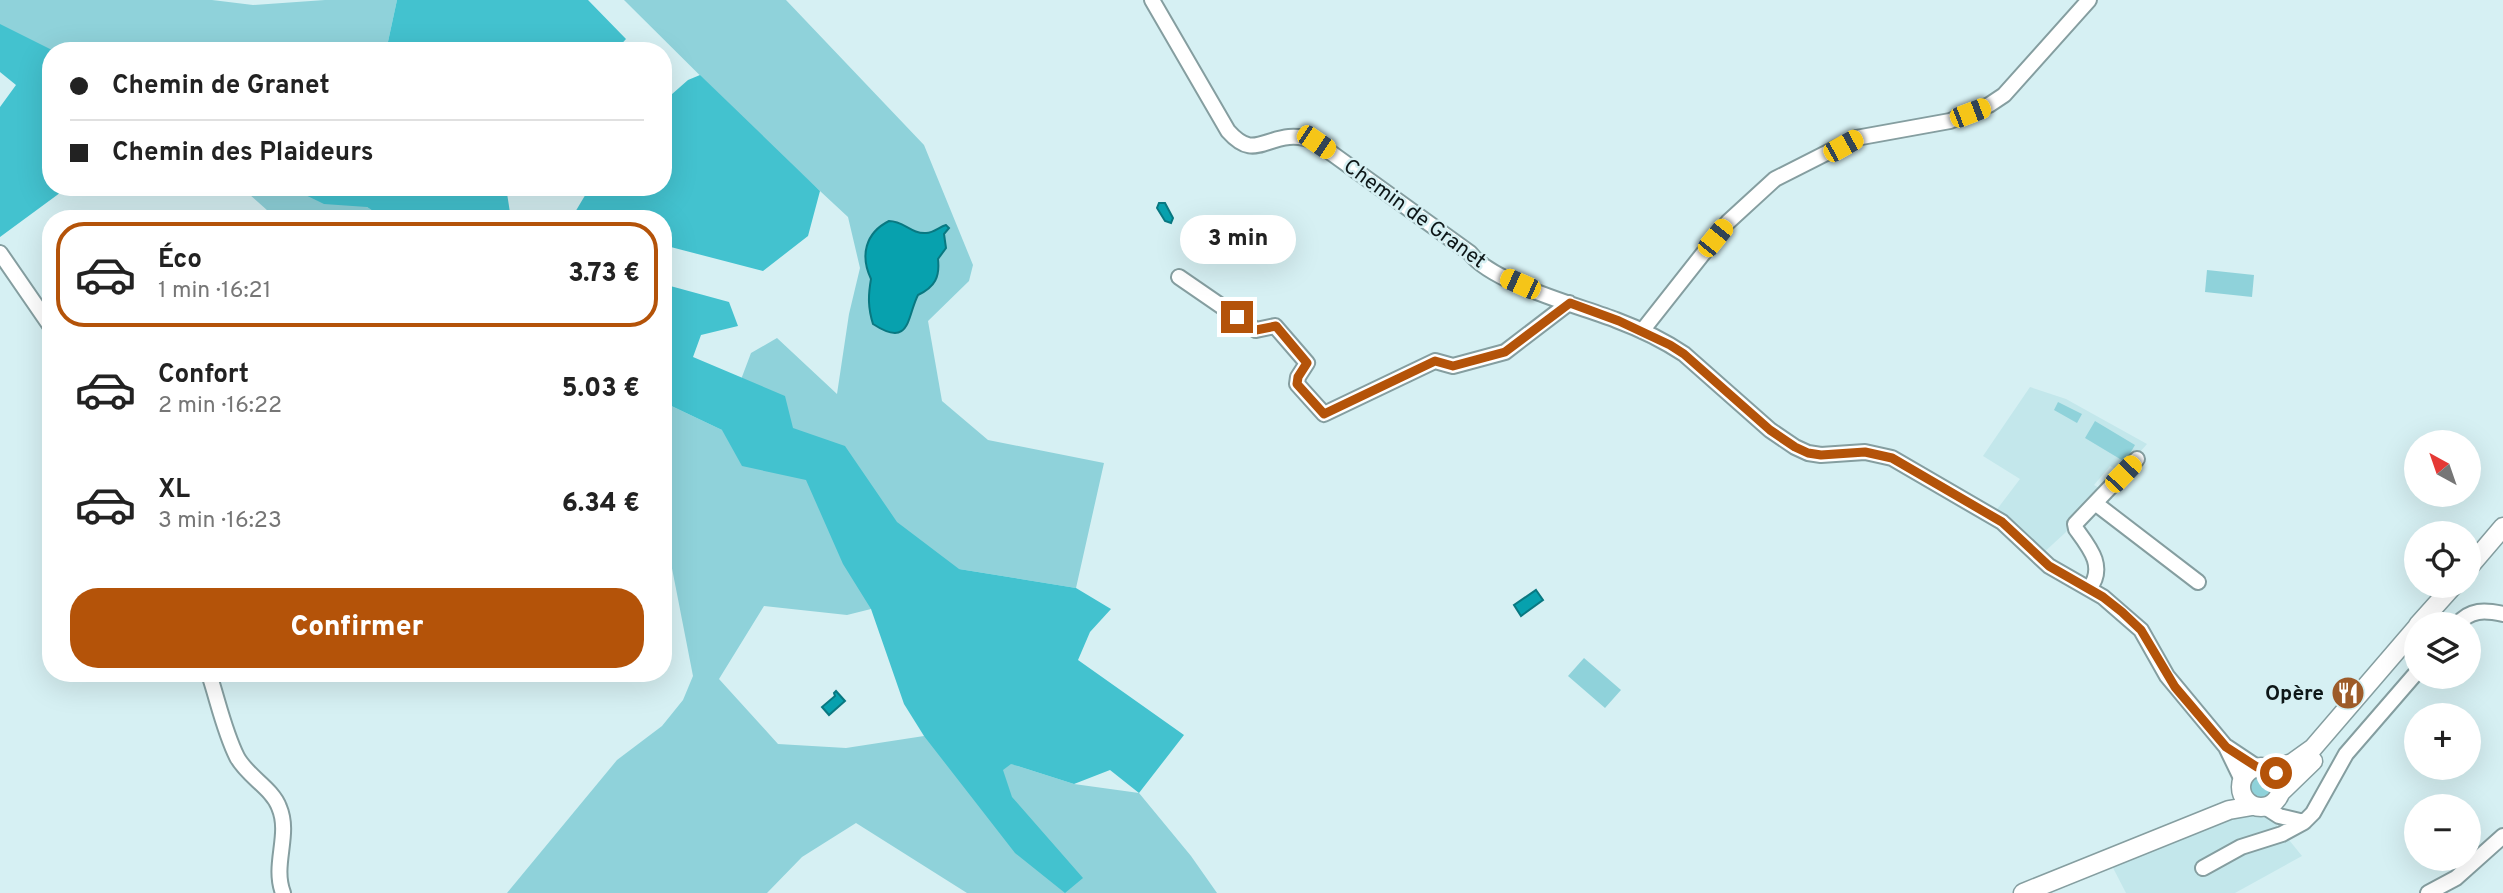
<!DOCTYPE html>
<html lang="fr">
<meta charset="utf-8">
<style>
:root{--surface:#fff;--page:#f2f2f2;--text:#222;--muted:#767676;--line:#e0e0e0;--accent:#b45309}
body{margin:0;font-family:Overpass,sans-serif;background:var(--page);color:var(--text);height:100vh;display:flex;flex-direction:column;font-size:26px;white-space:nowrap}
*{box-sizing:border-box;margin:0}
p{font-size:23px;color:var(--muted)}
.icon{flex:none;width:38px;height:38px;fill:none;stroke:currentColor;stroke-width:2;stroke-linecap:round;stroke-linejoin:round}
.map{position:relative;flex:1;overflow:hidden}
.side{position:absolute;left:42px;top:210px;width:630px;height:472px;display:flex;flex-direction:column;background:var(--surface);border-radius:28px;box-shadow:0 7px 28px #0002}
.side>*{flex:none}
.banner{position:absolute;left:42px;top:42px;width:630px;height:154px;border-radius:28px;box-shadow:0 7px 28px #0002;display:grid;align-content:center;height:154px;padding:0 28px;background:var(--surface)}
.needle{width:46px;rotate:320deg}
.buttons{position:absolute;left:2404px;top:430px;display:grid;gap:14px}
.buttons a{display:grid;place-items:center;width:77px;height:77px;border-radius:50%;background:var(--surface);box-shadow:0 7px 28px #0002;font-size:35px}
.end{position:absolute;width:32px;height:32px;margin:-16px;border:9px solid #b45309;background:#fff;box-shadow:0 0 0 4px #fff}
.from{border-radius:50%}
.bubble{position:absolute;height:49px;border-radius:24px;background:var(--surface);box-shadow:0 7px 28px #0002;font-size:23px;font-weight:800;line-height:49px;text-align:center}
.car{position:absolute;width:21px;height:42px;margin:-21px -10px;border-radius:9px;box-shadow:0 0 5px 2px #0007;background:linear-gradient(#f5c518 24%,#345 0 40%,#f5c518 0 76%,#345 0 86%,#f5c518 0)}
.banner b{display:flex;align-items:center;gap:24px;height:66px;font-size:26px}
.banner b+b{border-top:2px solid var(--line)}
.banner i{width:18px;height:18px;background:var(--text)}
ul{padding:12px 0 0;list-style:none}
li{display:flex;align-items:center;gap:21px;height:105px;margin:0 14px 10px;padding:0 14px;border:4px solid transparent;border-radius:28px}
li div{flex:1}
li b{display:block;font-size:26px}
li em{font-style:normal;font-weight:800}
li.active{border-color:var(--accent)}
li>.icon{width:63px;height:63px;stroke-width:1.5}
.button{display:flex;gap:14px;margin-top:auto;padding:14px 28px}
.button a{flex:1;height:80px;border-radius:28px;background:var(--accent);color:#fff;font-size:28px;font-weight:800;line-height:80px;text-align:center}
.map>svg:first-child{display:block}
</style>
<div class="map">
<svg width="2503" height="893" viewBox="0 0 2503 893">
<rect width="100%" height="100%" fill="#d6f0f3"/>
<path fill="#c3e7eb" d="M2030 387 2066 399 2147 444 2127 467 2119 471 2110 466 2094 485 2101 489 2100 492 2065 533 2041 555 1995 512 2020 479 1983 456Z
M2239 813 2272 819 2302 856 2235 893H2126L2111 864Z"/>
<path fill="#8fd2da" d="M0 0H212L253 5 325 0H397L386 51H54L46 48 0 58Z
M624 0H786L924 145 973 265 969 281 928 321 942 401 988 440 1104 463 1076 588 959 569 871 609 847 615 764 606 719 679 778 744 846 748 924 736 1074 784 1139 793 1191 856 1217 893H967L856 823 802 857 767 893H507L617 760 662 726 683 700 693 676 669 553 671 481 663 467V402L722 430 751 353 777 338 837 394 849 314 860 268 848 217 764 139Z
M241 187H363L367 207 385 219H277Z
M2207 270 2254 275 2252 297 2205 292Z
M2058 402 2082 414 2077 423 2054 410Z
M2095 421 2135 445 2125 462 2085 438Z
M1584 658 1621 690 1605 708 1568 676Z
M2249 788a12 12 0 1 1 24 0a12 12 0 1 1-24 0Z"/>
<path fill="#43c2cf" d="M397 0H588L626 39 615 51H581L564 45 551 51H386Z
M0 24 54 51H51V187H68L0 237V107L16 85 0 72Z
M700 75 820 191 808 236 763 271 663 245V219H571L590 187H663V102L688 80Z
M289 187H506L511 219H385L367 207 324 204Z
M663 284 729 302 738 326 701 335 693 357 785 396 793 428 845 446 897 522 959 569 1076 588 1111 609 1090 632 1078 660 1184 735 1139 793 1110 770 1074 784 1011 764 1003 770 1012 797 1083 878 1065 893 1015 853 924 736 904 704 871 609 843 564 806 480 742 466 722 430 663 402Z"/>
<path fill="#07a1ae" stroke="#097881" stroke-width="2" d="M1159 203H1165L1173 218 1171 223 1165 221 1157 208Z
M889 221C904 221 911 234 926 233 934 233 939 227 946 225L949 228 944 234 946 248 938 259C940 277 935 287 918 295 907 316 911 349 873 324 868 308 868 296 871 279 860 256 865 233 889 221Z
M1536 590 1543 600 1521 616 1514 605Z
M836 691 845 701 829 715 822 707 835 696 834 693Z"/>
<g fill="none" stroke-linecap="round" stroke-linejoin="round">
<defs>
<path id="minor" d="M1152 0 1228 131C1252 158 1261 140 1289 137 1299 136 1307 138 1316 142L1470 253C1492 283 1580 306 1616 320 1640 329 1663 340 1684 354L1770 430 1795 447 1808 453 1821 455 1865 452 1892 458 2002 522 2049 566 2103 597 2141 630 2167 676 2226 747 2242 780
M0 253 51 327
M1179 277 1256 330 1275 326 1307 363 1298 377 1297 384 1324 414 1435 361 1453 366 1505 352 1569 303
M1642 331 1728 222 1775 179 1856 138 1950 121 1989 105 2004 95 2089 0
M2095 503 2198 582
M2089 589C2106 567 2090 548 2076 529L2075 524 2137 459
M2457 625C2470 609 2485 610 2503 614
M209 674C218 701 224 731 237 757 247 776 272 788 279 807 291 835 272 864 283 893
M2227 747 2257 767
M2265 807 2279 816 2304 822 2313 813 2346 754 2417 672
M2203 868 2241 847 2282 834 2304 822
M2428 893 2456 878 2503 836"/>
<path id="major" d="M2469 567 2503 527
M2418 625 2453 586
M2241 787a20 20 0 1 1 40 0a20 20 0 1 1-40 0Z
M2272 770 2292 763 2313 748 2417 627
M2281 792 2313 761
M2023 893 2229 810 2252 806"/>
</defs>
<use href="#minor" stroke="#859ea0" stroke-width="18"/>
<use href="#major" stroke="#859ea0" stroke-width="21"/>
<use href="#minor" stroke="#fff" stroke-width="14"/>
<use href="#major" stroke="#fff" stroke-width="18"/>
</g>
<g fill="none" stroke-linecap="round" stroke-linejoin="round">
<path stroke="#b45309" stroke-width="9" d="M1237 317 1256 330 1276 326 1307 363 1298 377 1297 384 1324 414 1435 361 1453 366 1505 352 1570 303 1619 321 1670 345 1684 354 1770 430 1795 447 1808 453 1821 455 1865 452 1892 458 2002 522 2049 566 2103 597 2122 612 2141 630 2175 687 2226 747 2257 767 2267 768 2276 773"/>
</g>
<defs>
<symbol id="restaurant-disc" viewBox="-11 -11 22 22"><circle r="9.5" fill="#9d5b29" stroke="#d6f0f3"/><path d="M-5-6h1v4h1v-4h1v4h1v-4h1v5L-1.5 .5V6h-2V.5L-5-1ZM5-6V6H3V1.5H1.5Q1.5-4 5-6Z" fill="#fff"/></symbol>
</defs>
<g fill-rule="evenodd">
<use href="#restaurant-disc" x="2329" y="674" width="38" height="38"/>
</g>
<g text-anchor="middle" stroke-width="5" stroke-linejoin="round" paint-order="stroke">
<g font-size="21" fill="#0e1718" stroke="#d6f0f3">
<text transform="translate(1415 213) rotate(36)" y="7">Chemin de Granet</text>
</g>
<g font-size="21" font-weight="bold" fill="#0e1718" stroke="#d6f0f3" text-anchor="end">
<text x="2324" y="700">Opère</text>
</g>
</g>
</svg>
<div class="buttons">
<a><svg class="needle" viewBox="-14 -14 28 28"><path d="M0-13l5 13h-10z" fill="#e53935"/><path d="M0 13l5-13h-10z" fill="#767676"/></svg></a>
<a><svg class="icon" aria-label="locate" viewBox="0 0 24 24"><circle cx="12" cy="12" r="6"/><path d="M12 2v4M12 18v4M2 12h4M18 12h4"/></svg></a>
<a><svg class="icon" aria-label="layers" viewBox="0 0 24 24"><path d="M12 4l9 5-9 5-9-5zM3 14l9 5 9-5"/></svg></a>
<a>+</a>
<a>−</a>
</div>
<i class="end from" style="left:2276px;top:773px"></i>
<i class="end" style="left:1237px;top:317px"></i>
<div class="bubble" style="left:1180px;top:215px;width:116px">3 min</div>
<i class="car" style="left:1970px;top:113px;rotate:69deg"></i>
<i class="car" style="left:1316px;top:142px;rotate:124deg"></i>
<i class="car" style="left:1843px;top:146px;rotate:61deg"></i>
<i class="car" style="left:1715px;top:238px;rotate:39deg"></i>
<i class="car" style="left:1520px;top:284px;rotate:294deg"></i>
<i class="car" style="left:2123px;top:474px;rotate:44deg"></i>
<div class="banner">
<b><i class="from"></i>Chemin de Granet</b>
<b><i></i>Chemin des Plaideurs</b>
</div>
<section class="side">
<ul>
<li class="active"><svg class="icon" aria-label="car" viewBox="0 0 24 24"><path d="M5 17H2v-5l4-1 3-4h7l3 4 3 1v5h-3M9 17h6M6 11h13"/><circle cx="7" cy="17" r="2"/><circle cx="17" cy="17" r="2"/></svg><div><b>Éco</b><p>1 min · 16:21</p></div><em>3.73 €</em></li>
<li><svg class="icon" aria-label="car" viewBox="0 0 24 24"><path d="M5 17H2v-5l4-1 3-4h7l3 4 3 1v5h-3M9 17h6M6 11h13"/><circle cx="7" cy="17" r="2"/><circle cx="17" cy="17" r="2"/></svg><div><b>Confort</b><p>2 min · 16:22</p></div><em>5.03 €</em></li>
<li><svg class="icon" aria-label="car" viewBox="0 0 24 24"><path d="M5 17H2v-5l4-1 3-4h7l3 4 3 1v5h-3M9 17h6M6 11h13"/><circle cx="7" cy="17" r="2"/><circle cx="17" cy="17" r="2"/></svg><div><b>XL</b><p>3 min · 16:23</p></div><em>6.34 €</em></li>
</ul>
<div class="button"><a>Confirmer</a></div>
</section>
</div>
